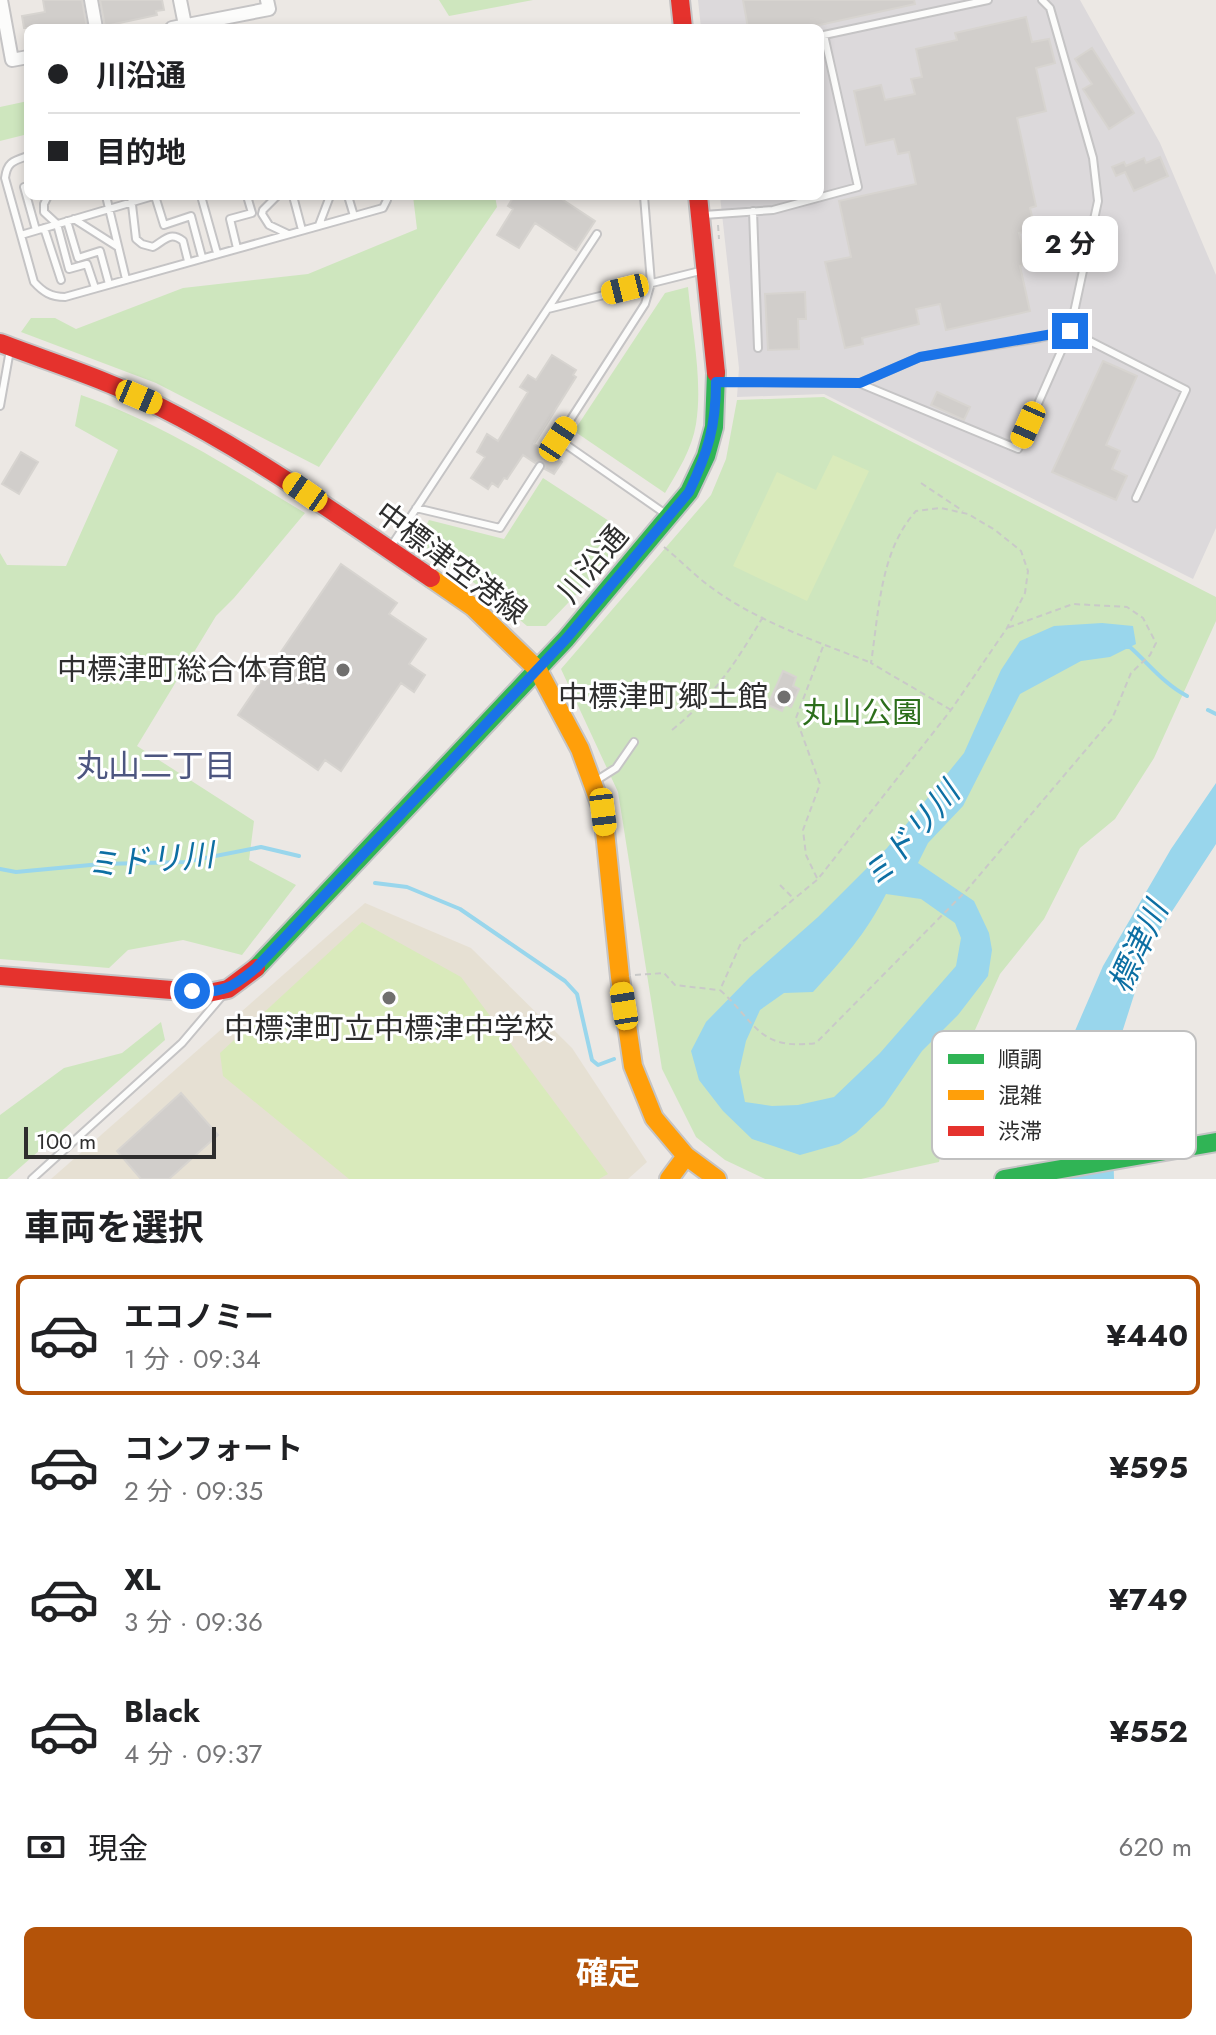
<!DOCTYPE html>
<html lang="ja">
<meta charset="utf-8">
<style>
:root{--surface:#fff;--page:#f2f2f2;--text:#202124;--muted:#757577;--line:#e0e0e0;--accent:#b45309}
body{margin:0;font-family:Jost,"Noto Sans JP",sans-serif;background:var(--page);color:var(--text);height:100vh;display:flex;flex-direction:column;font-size:30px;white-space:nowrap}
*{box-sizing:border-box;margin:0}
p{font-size:26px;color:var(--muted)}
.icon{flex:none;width:44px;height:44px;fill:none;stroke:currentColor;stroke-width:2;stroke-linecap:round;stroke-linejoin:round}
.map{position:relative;height:1179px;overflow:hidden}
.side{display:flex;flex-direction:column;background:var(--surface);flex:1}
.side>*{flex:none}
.guide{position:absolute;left:24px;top:24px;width:800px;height:176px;border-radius:12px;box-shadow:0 4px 12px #0003;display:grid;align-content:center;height:176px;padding:0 24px;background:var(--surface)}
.scale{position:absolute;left:24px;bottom:20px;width:192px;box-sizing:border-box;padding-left:8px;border:4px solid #2e2e2e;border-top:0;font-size:22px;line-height:28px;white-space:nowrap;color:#2e2e2e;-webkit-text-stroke:6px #fff;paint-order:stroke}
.end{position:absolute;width:36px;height:36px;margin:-18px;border:10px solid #1a73e8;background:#fff;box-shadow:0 0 0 4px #fff}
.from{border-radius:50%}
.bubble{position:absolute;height:56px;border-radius:12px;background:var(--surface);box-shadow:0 4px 12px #0003;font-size:26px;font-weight:700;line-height:56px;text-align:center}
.car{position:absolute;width:24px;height:48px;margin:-24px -12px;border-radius:10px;box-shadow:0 0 6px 2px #0007;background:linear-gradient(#f5c518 24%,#345 0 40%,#f5c518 0 76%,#345 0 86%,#f5c518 0)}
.guide b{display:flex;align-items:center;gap:28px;height:76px;font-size:30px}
.guide b+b{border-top:2px solid var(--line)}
.guide i{width:20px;height:20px;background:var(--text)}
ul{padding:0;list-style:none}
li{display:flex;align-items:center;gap:24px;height:120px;margin:0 16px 12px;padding:0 8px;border:4px solid transparent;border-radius:12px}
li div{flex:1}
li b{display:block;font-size:30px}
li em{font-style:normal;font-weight:700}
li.current{border-color:var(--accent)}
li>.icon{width:72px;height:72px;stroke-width:1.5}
h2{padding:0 24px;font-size:36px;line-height:96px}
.pay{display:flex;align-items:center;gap:20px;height:88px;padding:0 24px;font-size:30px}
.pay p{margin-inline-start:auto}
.cta{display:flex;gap:16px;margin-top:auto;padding:16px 24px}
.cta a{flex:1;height:92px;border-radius:12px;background:var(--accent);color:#fff;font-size:32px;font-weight:700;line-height:92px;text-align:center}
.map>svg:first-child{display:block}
</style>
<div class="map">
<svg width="1216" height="1179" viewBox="0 0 1216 1179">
<rect width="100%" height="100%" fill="#ece8e4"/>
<path fill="#dcd9db" d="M698 0H1080L1160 143 1216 275V528L1193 579 824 394 737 397 739 368 720 196H820V28H701Z"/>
<path fill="#e6e0d3" d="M365 903 471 948 572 1048 647 1162 628 1179H51Z"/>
<path fill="#cee6be" d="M439 0H533L449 16Z
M28 101V134L0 141V107Z
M413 196H495L497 207 319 467 156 383 21 332 31 318H55L76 329 183 288 308 274 417 229Z
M688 287C692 331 703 380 696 424 692 449 678 471 665 493L574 431 665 293Z
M81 395C163 424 231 468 305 513L234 598 216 616 137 746 254 821 249 860 296 885 242 955 183 940 128 950 109 968 0 959V553L7 565 66 566 118 450 75 426Z
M824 397 1216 597V621L1154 758 1115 819 1080 848 1044 919 1000 974 975 1030 954 1094 939 1162 861 1179H765L725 1160 696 1137 662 1069 618 792 561 669 711 495 726 459 737 400Z
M543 478 632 536 546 626H527L488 593 426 548 423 532 429 520 504 539Z
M161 1022 165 1040 7 1179H0V1115L64 1068 122 1053Z"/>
<path fill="#d9eabb" d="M833 455 869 471 807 601 733 566 777 472 816 490Z
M362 922 461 977 608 1174 599 1179H349L223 1076 220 1053Z"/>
<path fill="#99d6ec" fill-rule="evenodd" d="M1102 623 1133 626 1136 644 1110 657 1081 661 1020 694 963 806 928 843 918 863 974 901 989 933 992 950 988 976 958 1015 922 1051 884 1106 856 1133 839 1144 800 1155 752 1139 723 1111 699 1080 691 1051 706 1022 750 977 818 917 887 848 964 753 1001 670 1020 641 1054 626ZM886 894 921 899 955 923 961 938 956 966 880 1053 834 1097 798 1105 772 1106 745 1102 739 1072 746 1041 760 1010 784 993 813 992C843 959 866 934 886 894Z
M1216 783V844L1150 945 1111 1067 1114 1179H1068L1055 1132 1068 1047 1103 966 1171 849Z"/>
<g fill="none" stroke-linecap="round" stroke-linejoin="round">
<path stroke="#99d6ec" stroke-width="4" d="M1126 647H1130C1149 664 1164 684 1187 696
M1208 710 1216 714
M0 869 16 872 101 864 185 862 261 847 299 856
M375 883 407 887 460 909 565 981 577 994 592 1060 598 1065 614 1059"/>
</g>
<path fill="#d1cecb" stroke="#d7d4d0" stroke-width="2" d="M43 0H82L87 28H24L22 16 45 12Z
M100 0H162L164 10 156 11 157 15 105 26Z
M743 0H914L915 4 806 28H748Z
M1026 17 1032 42 1049 39 1055 63 1036 68 1046 111 1017 118 1036 206 1030 208 1035 229 1019 233 1024 254 1036 251 1038 262 1020 266 1030 311 946 330 940 304 916 309 919 324 862 338 863 344 845 348 825 262 851 257 839 201 916 184 909 152 898 154 894 139 866 145 854 91 881 85 885 100 915 94 911 79 922 77 916 49 957 40 955 33Z
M1092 48 1134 113 1109 129 1083 89 1092 84 1075 59Z
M1160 157 1168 176 1134 191 1125 172 1116 176 1112 167 1124 162 1126 166 1144 158 1146 163Z
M514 196H557L595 221 576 250 535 223 519 248 497 235 513 209 508 206Z
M805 292 806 319H798L799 349 768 350 765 294Z
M552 355 576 370 573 375 576 377 534 444 544 450 546 458 554 456 562 462 554 474 545 469 543 461 535 463 523 455 507 479 504 478 498 487 492 483 488 489 471 478 485 457 477 452 487 434 498 441 528 392 520 387 528 375 536 380Z
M1103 361 1137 376 1106 445 1120 451 1112 469 1127 476 1116 500 1052 472Z
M937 392 970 407 964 420 931 405Z
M21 452 38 462 19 494 2 484Z
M341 564 397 603 389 614 426 639 409 664 425 675 414 692 401 683 341 771 325 760 318 770 238 715Z
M783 671 796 677 793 686 799 689 791 707 785 704 782 711 768 705Z
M181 1093 218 1135 169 1179H141L117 1151Z"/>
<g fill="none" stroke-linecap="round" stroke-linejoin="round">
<defs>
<path id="lane" d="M28 156C13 161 7 162 5 178L34 282C43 292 51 297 65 297L383 208 387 200 386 196
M28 186 24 187 36 230
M48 196 44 204V212L57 224 69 269 87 264 95 288
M106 196 126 279
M131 196 136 239 142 244 153 247C165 240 170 231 183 241L188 261
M155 196 164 225 191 216 202 257
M201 196 217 253
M277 196 263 210 262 214 269 225 288 234
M293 196 302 230
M348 196 354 216
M753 211 758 348
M704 215 773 210 858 187 824 35 988 0
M74 219 118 247
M67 221 78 258 100 251 109 284
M319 225 330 196
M44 228 61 280
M21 235 153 196
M237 248 230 219 252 213 247 196
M548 309 704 270
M721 382 860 383 920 357 1040 338 1070 331 1098 201 1093 158 1050 8 1042 0
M861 384 1018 449 1070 331 1186 390 1136 498
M0 406 10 350
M558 439 667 515
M549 453 645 304 651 283 644 196
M416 508 500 528 540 466
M392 545 597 234
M597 780 616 768 634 742
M32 1179 182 1043 222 996"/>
<path id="street" d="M1 0 12 60 28 57
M91 0 96 28
M180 0 185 25
M172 28 269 9 267 0"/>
<path id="fast" d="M256 968 566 639 689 492 706 456 714 427 716 373
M1004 1179 1216 1142"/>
<path id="slow" d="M431 578 473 607 538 670 580 749 603 812 620 977 633 1066 654 1118 686 1156 717 1179
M669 1179 686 1156"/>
<path id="jam" d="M680 0 683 28
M698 196 716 373
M0 343C53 363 108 380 158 406 254 454 342 518 431 578
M0 976 208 993 228 989 256 968"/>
</defs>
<use href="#lane" stroke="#c5c4c5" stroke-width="10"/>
<use href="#street" stroke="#c5c4c5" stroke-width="16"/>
<use href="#fast" stroke="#c5c4c5" stroke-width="22"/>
<use href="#slow" stroke="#c5c4c5" stroke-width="22"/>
<use href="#jam" stroke="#c5c4c5" stroke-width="22"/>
<path stroke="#c9c9c8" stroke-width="2" stroke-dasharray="6 4" stroke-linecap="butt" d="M718 225 719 239
M921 483 963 511
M664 547C680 560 695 576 712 588 758 622 816 641 869 662
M951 710 871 663C879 611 880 551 916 511L941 508 968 514 995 530 1021 551 1028 571 1025 593 1007 628 951 710 818 879 741 943 720 990C756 1022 758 1051 816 1043L966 891 1112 719 1131 673 1150 655 1156 643 1143 618 1127 607 1073 604 1007 628
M672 730C716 694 734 665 763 617
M817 878 806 855 803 830 820 784 796 718 824 644
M780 885 793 898
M635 975 664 973 675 985 718 990"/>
<use href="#lane" stroke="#fcfcfb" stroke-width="6"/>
<use href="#street" stroke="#fcfcfb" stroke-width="12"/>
<use href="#fast" stroke="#30b455" stroke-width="18"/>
<use href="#slow" stroke="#ff9f0a" stroke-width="18"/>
<use href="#jam" stroke="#e5322d" stroke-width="18"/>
</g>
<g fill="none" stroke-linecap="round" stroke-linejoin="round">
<path stroke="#1a73e8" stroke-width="10" d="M192 991C222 994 233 987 256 968L566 639 689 492C708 452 716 426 716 382L860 383 920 357 1070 331"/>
</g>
<g fill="#706f6e" stroke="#fff" stroke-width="3">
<circle cx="343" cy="670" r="8"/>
<circle cx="784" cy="697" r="8"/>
<circle cx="389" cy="998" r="8"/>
</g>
<g text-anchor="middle" stroke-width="6" stroke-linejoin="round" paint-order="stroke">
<g font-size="30" fill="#2e2e2e" stroke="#fff">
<text transform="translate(451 563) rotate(37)" y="10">中標津空港線</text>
<text transform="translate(593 564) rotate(-50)" y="10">川沿通</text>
</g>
<g font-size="30" fill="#2e2e2e" stroke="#fff" text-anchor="end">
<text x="327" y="680">中標津町総合体育館</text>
<text x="768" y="707">中標津町郷土館</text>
<text x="389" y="1039" text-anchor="middle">中標津町立中標津中学校</text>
</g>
<g font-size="30" fill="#2c6e1b" stroke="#fff">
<text x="862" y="723">丸山公園</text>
</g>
<g font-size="32" fill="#4d5680" stroke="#fff">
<text x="156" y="777">丸山二丁目</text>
</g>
<g font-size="32" font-style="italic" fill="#0d6fa3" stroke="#fff">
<text transform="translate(911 835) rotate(-49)" y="11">ミドリ川</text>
<text transform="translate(150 860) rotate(-5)" y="11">ミドリ川</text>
<text transform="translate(1138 947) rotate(-65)" y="11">標津川</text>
</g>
</g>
<rect x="932" y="1031" width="264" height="128" rx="12" fill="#fff" stroke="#c0c0c0" stroke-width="2"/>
<rect x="948" y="1054" width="36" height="10" fill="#30b455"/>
<rect x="948" y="1090" width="36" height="10" fill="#ff9f0a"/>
<rect x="948" y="1126" width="36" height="10" fill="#e5322d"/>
<g font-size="22" fill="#2e2e2e">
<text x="998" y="1067">順調</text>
<text x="998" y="1103">混雑</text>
<text x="998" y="1139">渋滞</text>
</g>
</svg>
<div class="scale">100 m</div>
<i class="end from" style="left:192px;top:991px"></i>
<i class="end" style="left:1070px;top:331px"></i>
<div class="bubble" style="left:1022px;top:216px;width:96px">2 分</div>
<i class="car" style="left:625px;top:289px;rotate:256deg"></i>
<i class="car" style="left:139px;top:397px;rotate:113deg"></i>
<i class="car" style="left:1028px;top:425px;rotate:204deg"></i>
<i class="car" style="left:558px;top:439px;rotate:33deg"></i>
<i class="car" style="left:305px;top:492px;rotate:305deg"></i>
<i class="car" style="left:603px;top:812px;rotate:173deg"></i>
<i class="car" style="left:624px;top:1006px;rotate:351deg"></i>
<div class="guide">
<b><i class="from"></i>川沿通</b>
<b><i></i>目的地</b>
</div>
</div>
<section class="side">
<h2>車両を選択</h2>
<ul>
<li class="current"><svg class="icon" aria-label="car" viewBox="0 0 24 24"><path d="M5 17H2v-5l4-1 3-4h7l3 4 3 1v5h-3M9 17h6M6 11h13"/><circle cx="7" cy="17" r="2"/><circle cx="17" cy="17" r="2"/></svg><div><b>エコノミー</b><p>1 分 · 09:34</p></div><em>¥440</em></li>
<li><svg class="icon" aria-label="car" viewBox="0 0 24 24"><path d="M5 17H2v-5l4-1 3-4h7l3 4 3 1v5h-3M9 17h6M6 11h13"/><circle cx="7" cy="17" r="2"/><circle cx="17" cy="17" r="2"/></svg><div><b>コンフォート</b><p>2 分 · 09:35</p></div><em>¥595</em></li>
<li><svg class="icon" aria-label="car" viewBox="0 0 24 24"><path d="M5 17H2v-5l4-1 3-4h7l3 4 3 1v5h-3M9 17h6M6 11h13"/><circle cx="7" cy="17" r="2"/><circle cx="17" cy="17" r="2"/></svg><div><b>XL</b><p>3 分 · 09:36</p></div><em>¥749</em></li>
<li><svg class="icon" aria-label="car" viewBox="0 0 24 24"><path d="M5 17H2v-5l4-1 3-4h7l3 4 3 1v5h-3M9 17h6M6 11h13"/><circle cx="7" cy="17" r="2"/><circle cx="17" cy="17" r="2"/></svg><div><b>Black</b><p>4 分 · 09:37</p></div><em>¥552</em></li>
</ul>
<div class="pay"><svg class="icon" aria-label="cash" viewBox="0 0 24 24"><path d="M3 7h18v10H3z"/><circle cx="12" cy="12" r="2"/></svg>現金<p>620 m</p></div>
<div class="cta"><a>確定</a></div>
</section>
